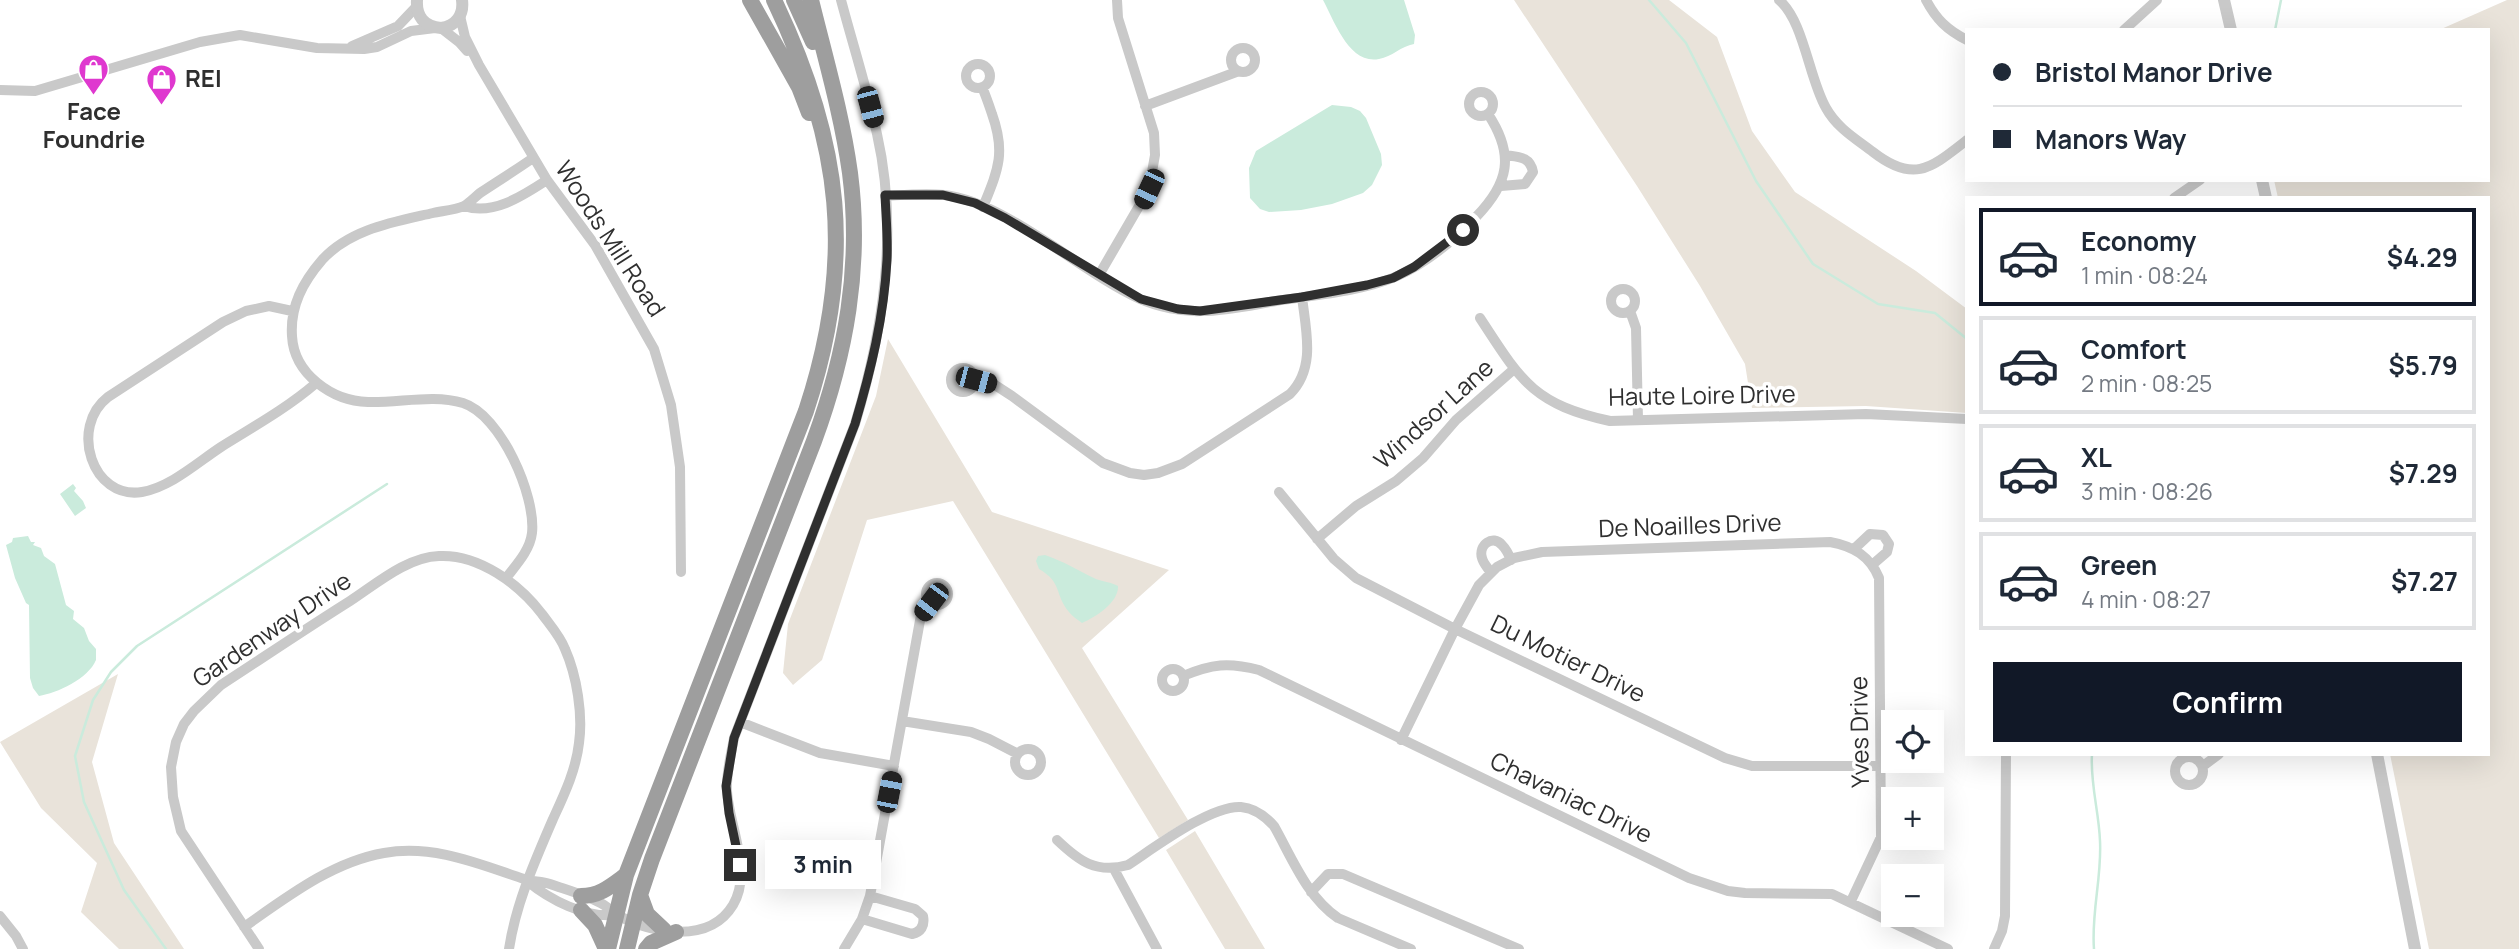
<!DOCTYPE html>
<meta charset="utf-8">
<style>
:root{--surface:#fff;--page:#f6f6f7;--text:#1f2937;--muted:#747a83;--line:#e0e1e3;--accent:#111827}
body{margin:0;font-family:Manrope,sans-serif;background:var(--page);color:var(--text);height:100vh;display:flex;flex-direction:column;font-size:26px;white-space:nowrap}
*{box-sizing:border-box;margin:0}
p{font-size:23px;color:var(--muted)}
.icon{flex:none;width:38px;height:38px;fill:none;stroke:currentColor;stroke-width:2;stroke-linecap:round;stroke-linejoin:round}
.map{position:relative;flex:1;overflow:hidden}
.drawer{position:absolute;left:1965px;top:196px;width:525px;height:560px;display:flex;flex-direction:column;background:var(--surface);border-radius:0px;box-shadow:0 7px 28px #0002}
.drawer>*{flex:none}
.guide{position:absolute;left:1965px;top:28px;width:525px;height:154px;border-radius:0px;box-shadow:0 7px 28px #0002;display:grid;align-content:center;height:154px;padding:0 28px;background:var(--surface)}
.fabs{position:absolute;left:1881px;top:710px;display:grid;gap:14px}
.fabs a{display:grid;place-items:center;width:63px;height:63px;border-radius:0px;background:var(--surface);box-shadow:0 7px 28px #0002;font-size:35px}
.end{position:absolute;width:32px;height:32px;margin:-16px;border:9px solid #2f2f2f;background:#fff;box-shadow:0 0 0 4px #fff}
.from{border-radius:50%}
.bubble{position:absolute;height:49px;border-radius:0px;background:var(--surface);box-shadow:0 7px 28px #0002;font-size:23px;font-weight:700;line-height:49px;text-align:center}
.car{position:absolute;width:21px;height:42px;margin:-21px -10px;border-radius:9px;box-shadow:0 0 5px 2px #0007;background:linear-gradient(#222 24%,#8ab4d8 0 40%,#222 0 76%,#8ab4d8 0 86%,#222 0)}
.guide b{display:flex;align-items:center;gap:24px;height:66px;font-size:26px}
.guide b+b{border-top:2px solid var(--line)}
.guide i{width:18px;height:18px;background:var(--text)}
ul{padding:12px 0 0;list-style:none}
li{display:flex;align-items:center;gap:21px;height:98px;margin:0 14px 10px;padding:0 14px;border:4px solid var(--line);border-radius:0px}
li div{flex:1}
li b{display:block;font-size:26px}
li em{font-style:normal;font-weight:700}
li.active{border-color:var(--accent)}
li>.icon{width:63px;height:63px;stroke-width:1.5}
.action{display:flex;gap:14px;margin-top:auto;padding:14px 28px}
.action a{flex:1;height:80px;border-radius:0px;background:var(--accent);color:#fff;font-size:28px;font-weight:700;line-height:80px;text-align:center}
.map>svg:first-child{display:block}
</style>
<div class="map">
<svg width="2519" height="949" viewBox="0 0 2519 949">
<rect width="100%" height="100%" fill="#fff"/>
<path fill="#e9e3da" d="M1514 0H1669L1717 37 1752 131 1795 192 1916 271 1967 309V413L1866 406 1752 408 1745 364 1700 286 1637 186Z
M2507 0H2519V949H2429L2390 754H2488V198H2278L2274 180H2488V30H2439Z
M888 339 992 512 1169 570 1082 648 1188 820 1159 838 953 501 867 520 822 660 793 685 783 673 788 624 876 396Z
M118 674 92 762 114 843 184 949H119L81 912 97 863 41 808 0 742Z
M1195 831 1265 949H1225L1166 850Z"/>
<path fill="#caebdc" d="M1323 0H1404L1415 35 1414 44C1401 46 1392 57 1379 59 1349 65 1334 20 1323 0Z
M1332 105 1351 107 1360 111 1366 118 1381 154 1382 165 1372 185 1363 193 1332 204 1301 210 1269 212 1260 209 1250 198 1249 168 1256 151Z
M73 484 76 488 74 491 83 501 86 508 75 516 60 494Z
M28 536 31 542H35L33 545 41 548 44 556 55 564 66 605 74 611 73 619 84 628 89 641 96 649C96 649 96 660 96 660 88 679 57 693 39 696L33 688 30 678 29 605 26 603 15 578 6 545 12 542 13 538Z
M1045 555C1063 561 1079 571 1096 579 1104 582 1111 582 1118 586 1119 602 1096 617 1082 623 1078 620 1072 616 1069 612 1054 594 1063 583 1039 569L1036 561 1038 556Z"/>
<g fill="none" stroke-linecap="round" stroke-linejoin="round">
<path stroke="#caebdc" stroke-width="2.5" d="M1649 0 1686 43 1756 181 1813 264 1878 304 1935 313 1967 339
M2275 30 2281 0
M2092 754C2090 783 2099 812 2100 841 2102 877 2091 913 2094 949
M166 949 124 890 84 802 75 756 93 700 111 672 137 646 387 484"/>
<path stroke="#c9c9c9" stroke-width="10" d="M1779 0C1804 21 1809 79 1826 108 1837 128 1856 139 1873 152 1914 184 1931 168 1967 140
M1926 0C1936 19 1947 30 1967 40
M460 16 465 37 479 65 547 180 595 245 654 349 671 405 680 467 681 572
M441 28 459 42 467 51
M2124 30 2157 0
M352 46 398 26 417 6
M1231 60a12 12 0 1 1 24 0a12 12 0 1 1-24 0Z
M966 76a12 12 0 1 1 24 0a12 12 0 1 1-24 0Z
M982 87C986 96 989 105 992 114 1006 153 998 170 983 207
M0 90 35 91 200 42 240 35 317 48 364 49 377 47 411 31 435 28
M1469 104a12 12 0 1 1 24 0a12 12 0 1 1-24 0Z
M1145 106 1239 71
M1501 186 1525 184 1533 172C1530 156 1518 157 1505 155
M885 196C904 195 925 193 944 195 1007 202 1080 272 1140 299 1158 307 1182 312 1202 311 1227 311 1252 305 1276 301 1314 295 1359 292 1395 277 1425 264 1453 241 1476 217 1509 183 1515 155 1488 114
M2174 198 2200 180
M464 206C493 216 524 195 547 180
M1099 275 1149 189 1155 155 1154 133 1118 18 1117 0
M1611 301a12 12 0 1 1 24 0a12 12 0 1 1-24 0Z
M292 311 269 306 246 311 223 322 108 397C69 427 92 500 142 492 171 487 198 462 221 447 253 427 287 408 315 384
M1630 311 1636 328 1638 420
M1480 318C1521 381 1533 404 1610 421L1866 414 1967 419
M951 380a12 12 0 1 1 24 0a12 12 0 1 1-24 0Z
M976 380 995 385 1012 396 1103 463 1130 473 1144 475 1158 473 1182 464 1290 394C1316 368 1306 331 1302 297
M1279 492 1334 559 1356 578 1455 629 1725 758 1752 766H1882
M1317 539 1356 506 1396 481 1423 458 1456 420 1513 370
M1854 549 1870 534 1883 535 1889 544 1887 552 1872 565
M1491 573C1488 568 1483 563 1482 558 1478 545 1493 534 1502 545 1506 549 1509 555 1511 560
M506 578C517 564 530 550 532 533 536 496 501 415 463 403 433 394 400 403 368 402 332 401 294 374 292 336 290 306 303 282 322 260 350 229 394 222 433 213 442 211 455 210 464 206 469 203 475 197 480 193 498 181 516 170 533 158
M926 594a11 11 0 1 1 22 0a11 11 0 1 1-22 0Z
M1162 680a11 11 0 1 1 22 0a11 11 0 1 1-22 0Z
M1183 676C1212 664 1228 662 1259 670L1689 878 1728 891 1745 893 1832 894 1948 949
M902 721 971 732 989 739 1018 754
M740 722 820 753 894 766
M1401 740 1455 629 1479 585 1497 567 1514 558 1542 552 1830 542C1853 546 1870 556 1879 578L1881 837 1851 901
M1015 762a13 13 0 1 1 26 0a13 13 0 1 1-26 0Z
M2175 771a14 14 0 1 1 28 0a14 14 0 1 1-28 0Z
M2203 766 2219 754
M1057 840C1079 861 1096 874 1128 865 1154 848 1211 805 1241 807 1254 808 1265 816 1274 826 1292 858 1307 897 1338 918L1411 949
M1114 869 1157 949
M527 881C550 900 585 918 615 915
M1311 892 1328 874H1343L1519 949
M0 916 16 936 23 949
M862 919 912 934C921 932 925 926 923 916L915 909 870 896
M244 927C287 897 332 862 384 853 433 844 479 864 524 879 532 882 541 881 550 884 567 890 589 896 604 905 609 908 612 913 617 915 651 933 709 945 733 905 753 872 729 826 727 791 726 773 731 755 734 738L855 424C883 331 899 231 877 134 867 89 853 45 841 0
M259 949 181 831 173 797 171 767 176 742 184 724 194 711 221 685C264 657 307 628 350 601 376 584 407 557 439 556 479 554 519 584 542 614 550 625 560 636 565 649 577 676 583 715 579 743 576 770 564 795 553 819 535 861 516 903 509 949
M844 949 862 919 870 896 921 615 931 602
M1994 949 2002 931 2005 916 2006 754"/>
<path stroke="#c9c9c9" stroke-width="12" d="M417 0C416 16 424 27 441 28 456 26 464 15 462 0
M2224 0 2231 30
M2262 180 2266 198
M2377 754 2415 949"/>
<path stroke="#9e9e9e" stroke-width="16" d="M750 0 799 87 809 113
M794 0 813 42
M640 895 647 914 664 930
M581 896C600 896 611 886 626 875
M581 910 595 925 606 949
M608 949 626 875 806 411C856 260 842 142 774 0
M627 949 640 895 652 859 814 441C846 354 862 266 850 173 842 115 825 57 811 0
M646 949 651 943 676 932"/>
</g>
<g fill="none" stroke-linecap="round" stroke-linejoin="round">
<path stroke="#2f2f2f" stroke-width="9" d="M740 865 729 813 726 786 734 738 855 424C871 370 884 317 887 260 888 239 886 217 885 195H943L975 203 1005 218 1141 299 1178 309 1200 311 1302 297 1367 285 1393 278 1414 267 1463 230"/>
</g>
<defs>
<symbol id="shop-pin" viewBox="-11 -11 22 30"><path d="M0 17L-7.5 6A9.5 9.5 0 1 1 7.5 6Z" fill="#df38cf" stroke="#fff"/><path d="M-5-2.5h2.3a2.7 3.5 0 0 1 5.4 0H5L5.5 6h-11ZM-1.5-2.5h3a1.5 2.3 0 0 0-3 0Z" fill="#fff"/></symbol>
</defs>
<g fill-rule="evenodd">
<use href="#shop-pin" x="76" y="52" width="35" height="47"/>
<use href="#shop-pin" x="144" y="62" width="35" height="47"/>
</g>
<g text-anchor="middle" stroke-width="7" stroke-linejoin="round" paint-order="stroke">
<g font-size="24" font-weight="bold" fill="#2f2f2f" stroke="#fff" text-anchor="start">
<text x="185" y="87">REI</text>
<text x="94" y="120" text-anchor="middle">Face<tspan x="94" dy="28">Foundrie</tspan></text>
</g>
<g font-size="24" fill="#2f2f2f" stroke="#fff">
<text transform="translate(610 239) rotate(57)" y="8">Woods Mill Road</text>
<text transform="translate(1702 396) rotate(-1)" y="8">Haute Loire Drive</text>
<text transform="translate(1434 414) rotate(-42)" y="8">Windsor Lane</text>
<text transform="translate(1690 526) rotate(-2)" y="8">De Noailles Drive</text>
<text transform="translate(272 630) rotate(-34)" y="8">Gardenway Drive</text>
<text transform="translate(1568 659) rotate(26)" y="8">Du Motier Drive</text>
<text transform="translate(1860 732) rotate(-91)" y="8">Yves Drive</text>
<text transform="translate(1571 798) rotate(26)" y="8">Chavaniac Drive</text>
</g>
</g>
</svg>
<div class="fabs">
<a><svg class="icon" aria-label="locate" viewBox="0 0 24 24"><circle cx="12" cy="12" r="6"/><path d="M12 2v4M12 18v4M2 12h4M18 12h4"/></svg></a>
<a>+</a>
<a>−</a>
</div>
<i class="end from" style="left:1463px;top:230px"></i>
<i class="end" style="left:740px;top:865px"></i>
<div class="bubble" style="left:765px;top:840px;width:116px">3 min</div>
<i class="car" style="left:870px;top:107px;rotate:165deg"></i>
<i class="car" style="left:1149px;top:189px;rotate:205deg"></i>
<i class="car" style="left:976px;top:380px;rotate:105deg"></i>
<i class="car" style="left:931px;top:602px;rotate:217deg"></i>
<i class="car" style="left:889px;top:792px;rotate:11deg"></i>
<div class="guide">
<b><i class="from"></i>Bristol Manor Drive</b>
<b><i></i>Manors Way</b>
</div>
<section class="drawer">
<ul>
<li class="active"><svg class="icon" aria-label="car" viewBox="0 0 24 24"><path d="M5 17H2v-5l4-1 3-4h7l3 4 3 1v5h-3M9 17h6M6 11h13"/><circle cx="7" cy="17" r="2"/><circle cx="17" cy="17" r="2"/></svg><div><b>Economy</b><p>1 min · 08:24</p></div><em>$4.29</em></li>
<li><svg class="icon" aria-label="car" viewBox="0 0 24 24"><path d="M5 17H2v-5l4-1 3-4h7l3 4 3 1v5h-3M9 17h6M6 11h13"/><circle cx="7" cy="17" r="2"/><circle cx="17" cy="17" r="2"/></svg><div><b>Comfort</b><p>2 min · 08:25</p></div><em>$5.79</em></li>
<li><svg class="icon" aria-label="car" viewBox="0 0 24 24"><path d="M5 17H2v-5l4-1 3-4h7l3 4 3 1v5h-3M9 17h6M6 11h13"/><circle cx="7" cy="17" r="2"/><circle cx="17" cy="17" r="2"/></svg><div><b>XL</b><p>3 min · 08:26</p></div><em>$7.29</em></li>
<li><svg class="icon" aria-label="car" viewBox="0 0 24 24"><path d="M5 17H2v-5l4-1 3-4h7l3 4 3 1v5h-3M9 17h6M6 11h13"/><circle cx="7" cy="17" r="2"/><circle cx="17" cy="17" r="2"/></svg><div><b>Green</b><p>4 min · 08:27</p></div><em>$7.27</em></li>
</ul>
<div class="action"><a>Confirm</a></div>
</section>
</div>
